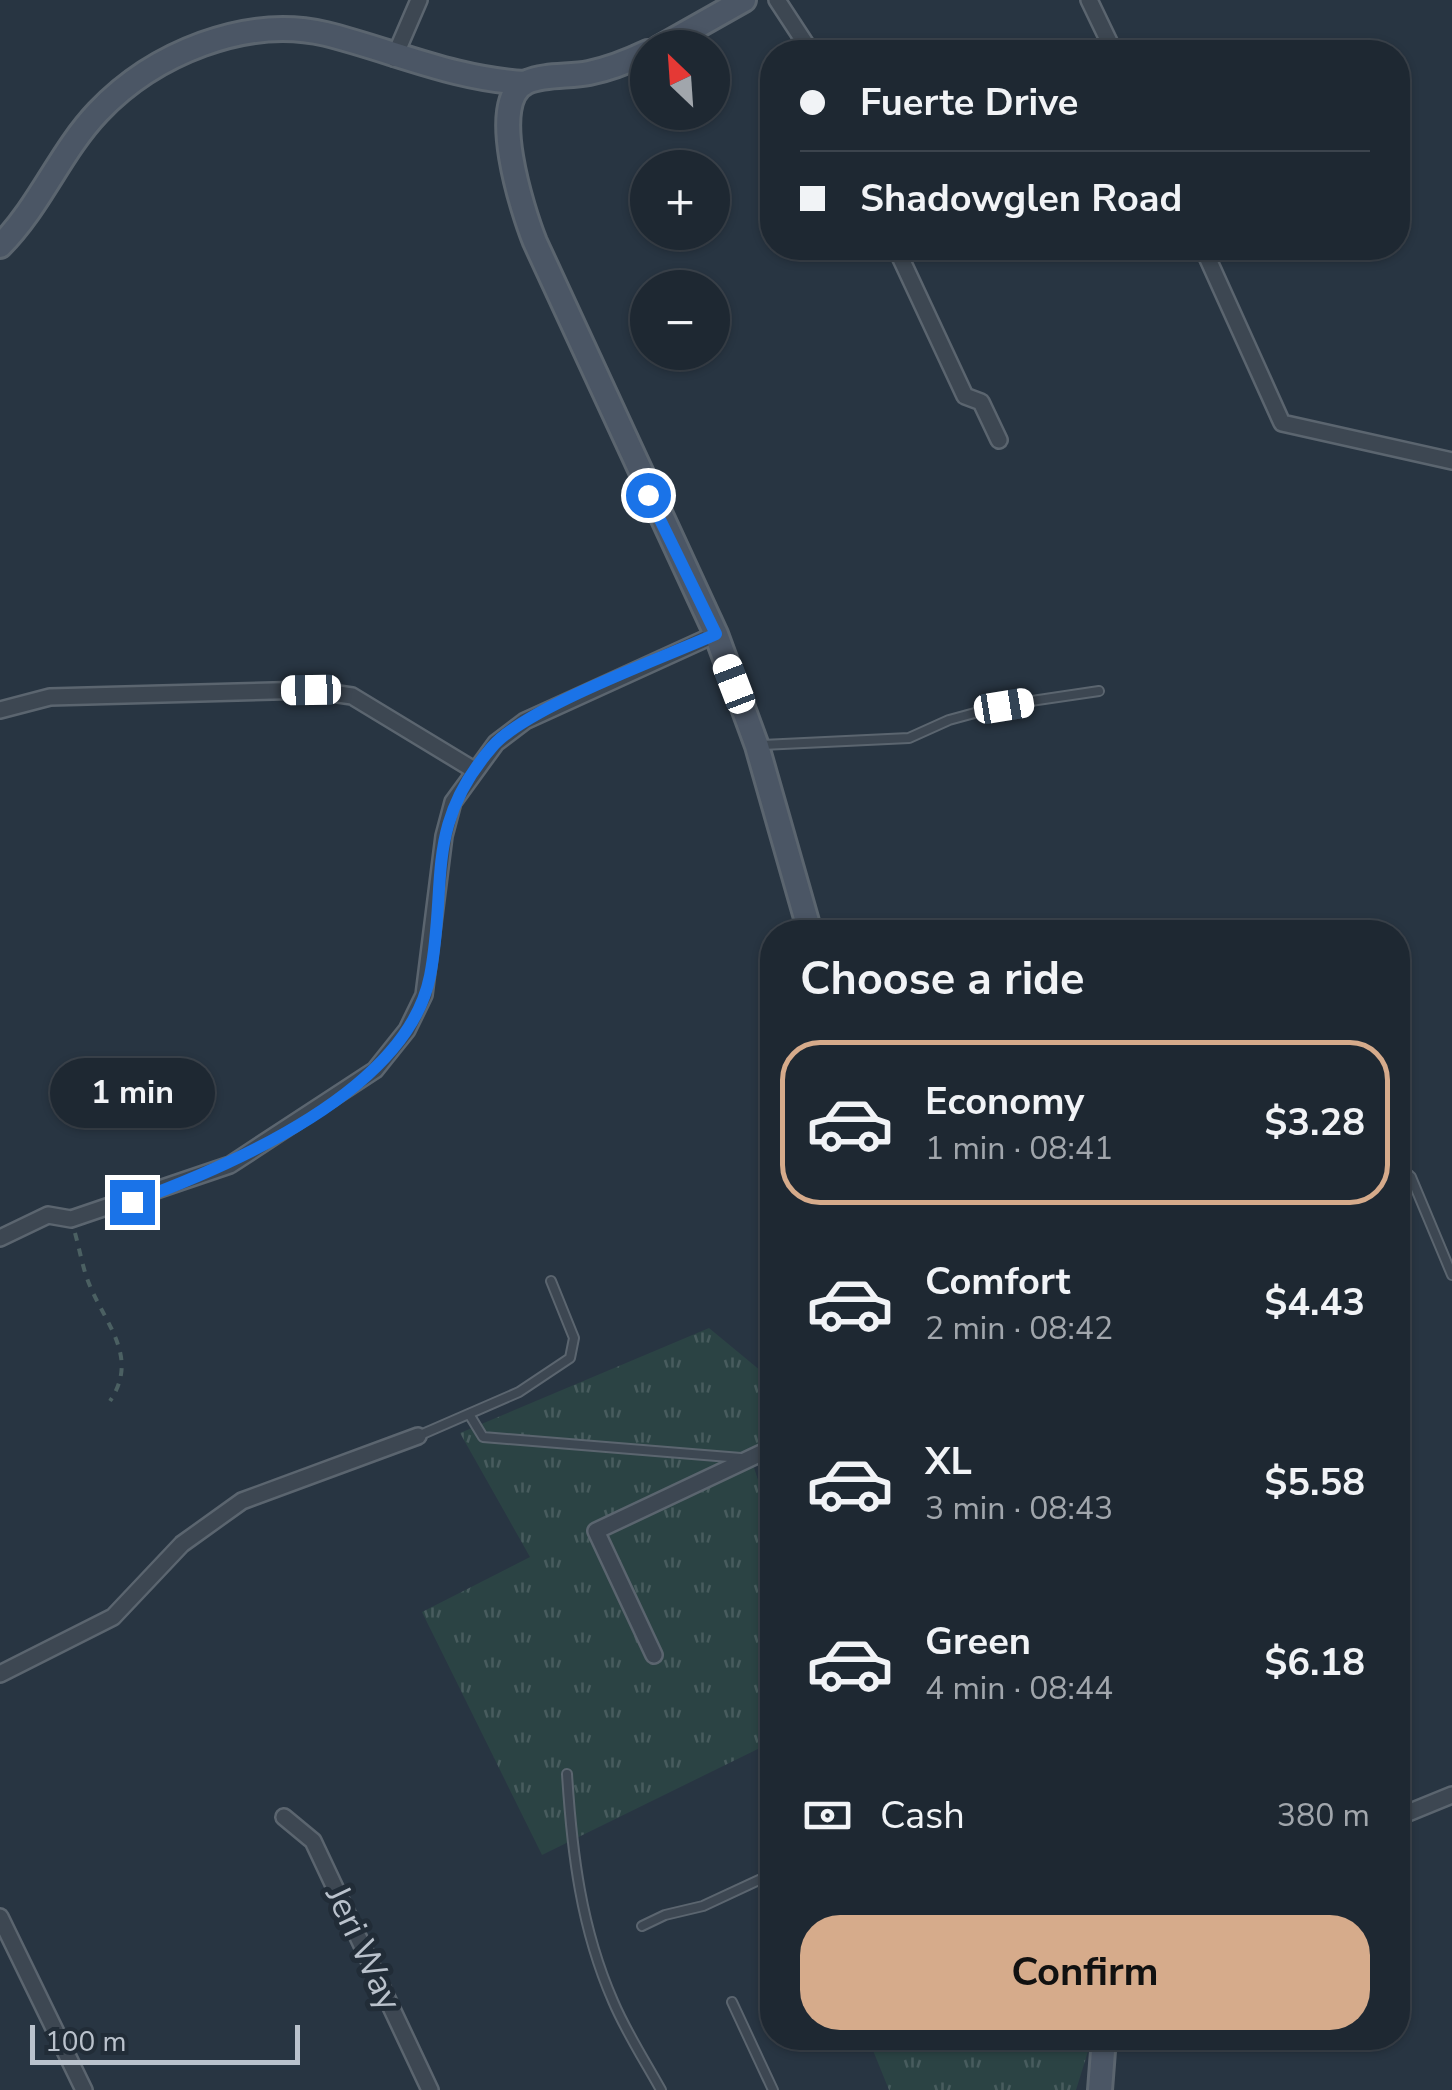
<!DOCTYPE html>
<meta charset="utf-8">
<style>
:root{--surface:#1e2832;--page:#2b343e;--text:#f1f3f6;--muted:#a1a6ac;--line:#3c444d;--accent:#d6ab8b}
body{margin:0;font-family:"Nunito Sans",sans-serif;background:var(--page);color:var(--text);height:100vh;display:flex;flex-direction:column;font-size:38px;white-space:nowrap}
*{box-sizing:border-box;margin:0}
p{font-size:32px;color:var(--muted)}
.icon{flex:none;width:55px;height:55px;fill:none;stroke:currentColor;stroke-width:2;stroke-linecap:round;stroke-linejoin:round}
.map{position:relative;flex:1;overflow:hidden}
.side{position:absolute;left:760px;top:920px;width:650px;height:1130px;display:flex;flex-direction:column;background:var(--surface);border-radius:40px;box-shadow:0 2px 8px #0004,0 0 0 2px var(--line)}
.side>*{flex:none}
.top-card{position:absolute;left:760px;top:40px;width:650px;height:220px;border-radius:40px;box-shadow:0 2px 8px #0004,0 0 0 2px var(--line);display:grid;align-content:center;height:220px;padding:0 40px;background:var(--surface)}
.needle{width:65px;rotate:335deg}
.buttons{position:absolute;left:630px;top:30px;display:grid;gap:20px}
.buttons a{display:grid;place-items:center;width:100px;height:100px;border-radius:50%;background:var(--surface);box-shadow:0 2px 8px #0004,0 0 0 2px var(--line);font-size:50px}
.scale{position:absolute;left:30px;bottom:25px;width:270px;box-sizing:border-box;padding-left:10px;border:5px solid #bac2cc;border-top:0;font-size:28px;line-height:35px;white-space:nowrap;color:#bac2cc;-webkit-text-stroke:8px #212c37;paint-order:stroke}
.end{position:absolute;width:45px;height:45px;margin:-22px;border:12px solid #1a73e8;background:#fff;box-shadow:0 0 0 5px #fff}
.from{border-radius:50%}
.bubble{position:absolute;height:70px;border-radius:35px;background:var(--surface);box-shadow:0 2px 8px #0004,0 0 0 2px var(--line);font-size:32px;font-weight:700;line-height:70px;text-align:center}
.car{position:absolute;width:30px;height:60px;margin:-30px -15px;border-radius:12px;box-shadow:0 0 8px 2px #0007;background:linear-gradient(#fff 24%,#345 0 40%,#fff 0 76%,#345 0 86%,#fff 0)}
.top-card b{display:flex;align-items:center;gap:35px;height:95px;font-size:38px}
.top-card b+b{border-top:2px solid var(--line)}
.top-card i{width:25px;height:25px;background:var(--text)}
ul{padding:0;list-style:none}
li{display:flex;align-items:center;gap:30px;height:165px;margin:0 20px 15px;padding:0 20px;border:5px solid transparent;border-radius:40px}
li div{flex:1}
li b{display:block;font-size:38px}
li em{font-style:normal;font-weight:700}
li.current{border-color:var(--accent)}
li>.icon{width:90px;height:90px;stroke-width:1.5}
h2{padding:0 40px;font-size:45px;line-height:120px}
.pay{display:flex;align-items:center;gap:25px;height:110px;padding:0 40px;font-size:38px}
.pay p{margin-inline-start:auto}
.action{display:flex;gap:20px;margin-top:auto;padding:20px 40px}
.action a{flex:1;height:115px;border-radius:40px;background:var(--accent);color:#111;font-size:40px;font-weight:700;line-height:115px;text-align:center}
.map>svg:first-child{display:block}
</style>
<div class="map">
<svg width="1452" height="2090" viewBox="0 0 1452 2090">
<defs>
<pattern id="grass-tufts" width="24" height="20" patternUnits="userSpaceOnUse" patternTransform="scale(2.5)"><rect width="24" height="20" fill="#2b4344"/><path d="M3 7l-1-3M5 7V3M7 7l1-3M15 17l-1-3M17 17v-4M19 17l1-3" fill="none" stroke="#485c5e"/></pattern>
</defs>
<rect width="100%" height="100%" fill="#283542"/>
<path fill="url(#grass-tufts)" d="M709 1328 772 1380V1449L751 1459 772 1521V1742L542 1855 422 1612 530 1557 460 1433Z
M868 2038H1088L1090 2045 1076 2090H889Z"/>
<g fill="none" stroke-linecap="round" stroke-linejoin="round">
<defs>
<path id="lane" d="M762 745 909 738 949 720 1004 705 1099 691
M1398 1165 1411 1177 1452 1275
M469 1414 483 1437 741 1458
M418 1436 519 1392 570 1358 574 1338 551 1281
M567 1774C572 1853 581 1928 613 2001 626 2032 645 2061 661 2090
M642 1926 665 1915 703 1906 772 1874
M732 2002 773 2090"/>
<path id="street" d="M777 0 811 52
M1089 0 1114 52
M394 58 419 0
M896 248 965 396 981 402 999 440
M1203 248 1282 423 1452 461
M0 710 50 697 311 690 352 696 474 770
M0 1238 48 1215 71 1219 230 1165 375 1070 407 1030 424 995 444 836 453 802 496 743 525 721 716 634
M654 1655 596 1531 772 1448
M0 1674 113 1617 182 1544 242 1501 418 1436
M284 1817 313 1841 430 2090
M1398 1817 1452 1795
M0 1917 84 2090"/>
<path id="secondary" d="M659 48 744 0
M648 52C629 61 609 69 589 73 570 77 545 74 527 82 486 99 523 212 535 242L716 634 757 746 810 932
M0 246C40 206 60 152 98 112 153 54 246 15 326 34 394 51 453 79 525 83
M1100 2090 1104 2038"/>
</defs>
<use href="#lane" stroke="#5b656f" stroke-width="12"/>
<use href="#street" stroke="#5b656f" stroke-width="20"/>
<use href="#secondary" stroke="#5b656f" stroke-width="28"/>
<path stroke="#4b6062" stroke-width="4" stroke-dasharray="8 8" stroke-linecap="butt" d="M75 1233C80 1251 83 1270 90 1286 107 1326 139 1358 110 1401"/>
<use href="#lane" stroke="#3d4752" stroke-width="8"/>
<use href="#street" stroke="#3d4752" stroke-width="15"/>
<use href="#secondary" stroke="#4b5665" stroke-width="22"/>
</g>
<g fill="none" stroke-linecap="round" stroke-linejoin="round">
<path stroke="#1a73e8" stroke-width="12" d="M132 1202C230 1166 407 1091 430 976 448 883 423 827 492 747 526 707 663 658 716 634L648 495"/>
</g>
<g text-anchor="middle" stroke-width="10" stroke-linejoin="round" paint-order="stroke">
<g font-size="35" fill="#bac2cc" stroke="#212c37">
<text transform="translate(364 1948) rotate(65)" y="12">Jeri Way</text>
</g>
</g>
</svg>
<div class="buttons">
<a><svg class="needle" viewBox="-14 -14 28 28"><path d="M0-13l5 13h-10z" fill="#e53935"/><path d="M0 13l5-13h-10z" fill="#a1a6ac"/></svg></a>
<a>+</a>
<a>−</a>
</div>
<div class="scale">100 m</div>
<i class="end from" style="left:648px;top:495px"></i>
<i class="end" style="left:132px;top:1202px"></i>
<div class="bubble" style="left:50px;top:1058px;width:165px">1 min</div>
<i class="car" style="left:734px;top:684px;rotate:339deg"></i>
<i class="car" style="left:311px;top:690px;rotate:269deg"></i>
<i class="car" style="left:1004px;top:706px;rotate:81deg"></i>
<div class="top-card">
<b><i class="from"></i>Fuerte Drive</b>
<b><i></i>Shadowglen Road</b>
</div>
<section class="side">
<h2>Choose a ride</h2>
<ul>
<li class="current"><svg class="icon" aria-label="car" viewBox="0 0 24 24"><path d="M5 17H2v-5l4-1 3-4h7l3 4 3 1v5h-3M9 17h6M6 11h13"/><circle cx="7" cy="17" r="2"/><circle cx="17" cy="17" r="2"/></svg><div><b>Economy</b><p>1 min · 08:41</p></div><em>$3.28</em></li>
<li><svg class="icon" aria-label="car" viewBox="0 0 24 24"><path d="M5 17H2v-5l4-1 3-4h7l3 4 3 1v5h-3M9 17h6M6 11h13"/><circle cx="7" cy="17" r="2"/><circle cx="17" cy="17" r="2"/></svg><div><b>Comfort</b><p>2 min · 08:42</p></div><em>$4.43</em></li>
<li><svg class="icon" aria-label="car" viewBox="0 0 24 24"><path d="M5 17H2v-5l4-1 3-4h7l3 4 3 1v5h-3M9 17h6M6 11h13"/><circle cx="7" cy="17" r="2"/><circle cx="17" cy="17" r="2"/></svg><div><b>XL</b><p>3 min · 08:43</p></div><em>$5.58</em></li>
<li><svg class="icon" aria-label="car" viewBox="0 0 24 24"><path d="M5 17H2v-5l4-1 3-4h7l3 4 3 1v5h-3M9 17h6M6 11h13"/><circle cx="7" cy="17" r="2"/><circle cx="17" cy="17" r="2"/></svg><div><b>Green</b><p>4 min · 08:44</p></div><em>$6.18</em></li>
</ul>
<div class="pay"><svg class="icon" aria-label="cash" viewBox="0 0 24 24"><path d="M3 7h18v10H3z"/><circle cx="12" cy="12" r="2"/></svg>Cash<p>380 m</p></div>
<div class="action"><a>Confirm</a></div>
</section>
</div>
